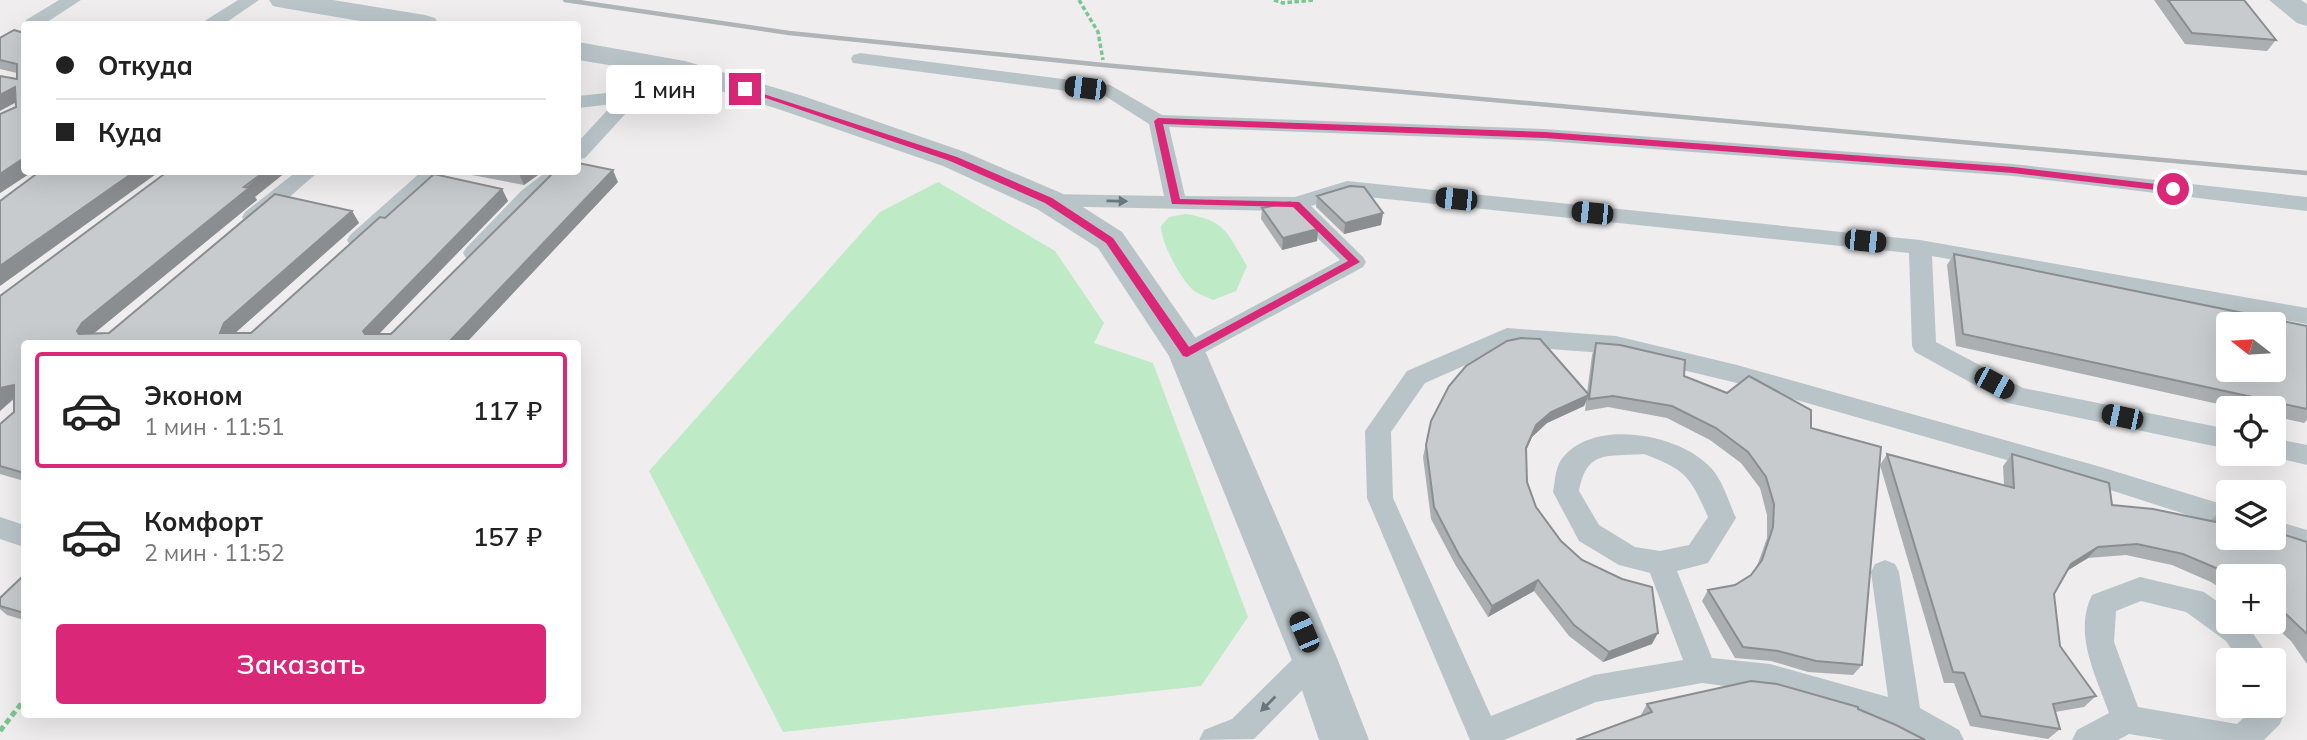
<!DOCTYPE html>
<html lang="ru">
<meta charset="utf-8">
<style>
:root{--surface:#fff;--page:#f2f2f2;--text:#222;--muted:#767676;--line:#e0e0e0;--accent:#db2777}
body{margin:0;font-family:Mulish,sans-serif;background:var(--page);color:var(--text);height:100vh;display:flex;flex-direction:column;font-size:26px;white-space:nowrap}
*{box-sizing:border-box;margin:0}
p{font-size:23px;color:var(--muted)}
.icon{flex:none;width:38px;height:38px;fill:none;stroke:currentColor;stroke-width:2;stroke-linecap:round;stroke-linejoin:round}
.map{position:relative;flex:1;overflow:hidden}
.side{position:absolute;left:21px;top:340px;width:560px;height:378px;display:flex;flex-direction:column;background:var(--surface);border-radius:7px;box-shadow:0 7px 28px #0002}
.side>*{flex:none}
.top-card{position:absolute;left:21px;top:21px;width:560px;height:154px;border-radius:7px;box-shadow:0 7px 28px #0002;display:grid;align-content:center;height:154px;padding:0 35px;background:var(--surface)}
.needle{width:46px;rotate:287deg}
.tools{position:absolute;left:2216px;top:312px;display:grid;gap:14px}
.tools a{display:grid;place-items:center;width:70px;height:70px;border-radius:7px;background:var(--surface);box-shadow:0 7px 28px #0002;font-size:35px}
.end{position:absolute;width:32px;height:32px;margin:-16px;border:9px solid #db2777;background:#fff;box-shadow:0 0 0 4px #fff}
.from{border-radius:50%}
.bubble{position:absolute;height:49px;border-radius:7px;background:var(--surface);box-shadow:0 7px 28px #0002;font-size:23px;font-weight:600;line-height:49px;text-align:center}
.car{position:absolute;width:21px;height:42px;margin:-21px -10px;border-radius:9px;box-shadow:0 0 5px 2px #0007;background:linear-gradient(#222 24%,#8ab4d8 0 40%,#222 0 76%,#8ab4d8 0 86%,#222 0)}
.top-card b{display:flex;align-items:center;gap:24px;height:66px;font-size:26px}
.top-card b+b{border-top:2px solid var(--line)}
.top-card i{width:18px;height:18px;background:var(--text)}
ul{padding:12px 0 0;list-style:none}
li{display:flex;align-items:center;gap:21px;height:116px;margin:0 14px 10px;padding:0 21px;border:4px solid transparent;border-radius:7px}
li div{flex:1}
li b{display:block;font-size:26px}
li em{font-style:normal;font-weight:600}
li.active{border-color:var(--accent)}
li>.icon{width:63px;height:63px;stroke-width:1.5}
.action{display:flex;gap:14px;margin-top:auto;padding:14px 35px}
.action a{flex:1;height:80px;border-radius:7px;background:var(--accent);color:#fff;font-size:28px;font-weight:600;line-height:80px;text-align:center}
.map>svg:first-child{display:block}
</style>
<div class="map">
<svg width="2307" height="740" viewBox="0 0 2307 740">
<rect width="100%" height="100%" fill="#efeded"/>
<path fill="#beeac6" d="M938 182 1055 251 1104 323 1094 343 1153 363 1248 617 1201 686 783 732 649 471 880 212Z
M1185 214C1226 220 1227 233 1247 266L1236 291 1213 300C1207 297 1198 294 1193 290 1180 278 1161 242 1161 226L1169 217Z"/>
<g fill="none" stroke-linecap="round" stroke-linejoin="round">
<path stroke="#79c691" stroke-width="3.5" stroke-dasharray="4.5 2.5" stroke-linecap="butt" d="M1079 0 1098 32 1103 60
M1274 0 1283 3 1313 0"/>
<path stroke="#79c691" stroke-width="5" stroke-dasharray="6 3.5" stroke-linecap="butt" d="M0 731 24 700"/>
<path fill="#b9c4c9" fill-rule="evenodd" d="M59 0H81L44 24 24 26 26 20Z
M238 0H259L224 24H203L206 20Z
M860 53 1110 85 1162 115 1545 129 2013 164 2307 197V211L2013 176 1545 141 1169 127 1185 196 1295 197 1347 181 1920 240 2307 308V324L1932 256 1936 342 2023 388 2228 429V449L2008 403 1915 352 1912 346 1909 253 1348 195 1311 206 1363 257 1366 262 1363 267 1187 362 1178 359 1175 353 1178 347 1340 260 1290 211 1041 206 1038 201 1041 196 1049 194 1164 196 1149 124 1105 96 853 63 851 59 853 55Z
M674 61 683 67 681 71 638 100 585 158 578 160V142L613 104 578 108V96L626 91Z
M296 172H318L261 222H245L242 217 245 212Z
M421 172H438L440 175 366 245 358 247 350 245 347 240 350 235Z
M546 172H568L537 201 482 258 474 260 466 258 463 253 466 248 521 191Z
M1507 328 1616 336 1737 365 2101 467 2228 506V528L2101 487 1737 383 1616 354 1509 346 1425 383 1391 432 1393 498 1491 716 1594 675 1683 660 1650 573 1619 565 1579 541 1553 492C1555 482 1555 469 1561 460 1591 417 1681 433 1712 469 1723 481 1729 503 1736 518L1708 563 1677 571 1712 658 1770 664 1888 697 1871 572 1875 564 1885 560 1895 564 1899 572 1920 708 1959 730 1964 740H1919L1899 728 1770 692 1702 683 1596 702 1504 740H1470L1367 498 1365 431 1407 371ZM1644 454C1686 470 1690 476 1708 517L1689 545 1660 551 1635 547 1599 525 1579 491C1587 449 1607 457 1644 454Z
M2273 438 2307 445V465L2264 455 2273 453Z
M0 517 24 525V547L0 539Z
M2273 520 2307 530V552L2263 539 2273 537Z
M2140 577 2204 592 2228 609V621L2246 623 2271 660H2239L2226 641 2186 612 2141 601 2116 611 2114 642 2138 707 2237 724 2253 709V705H2273V693L2279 695 2284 714 2280 724 2264 740H2166L2129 734 2118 740H2072L2077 730 2109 713C2096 676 2073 634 2092 595Z
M1314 645 1325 649 1329 658 1325 667 1254 739 1199 740 1204 730 1232 719 1303 649Z"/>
<path fill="#b9c4c9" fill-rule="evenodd" d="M2269 0H2301L2307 4V26L2297 23Z"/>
<path fill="#b9c4c9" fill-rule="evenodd" d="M269 0H333L425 15 435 18 439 24H378L283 8 273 6Z
M578 42 685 61 803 96 965 152 1061 193 1122 232 1206 353 1337 658 1369 740H1319L1291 658 1169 356 1098 248 1037 209 943 166 781 110 670 75 578 60Z"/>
<path stroke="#afb4b7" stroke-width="4.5" d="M565 0 789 33 1103 65 2307 173"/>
</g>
<path fill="#abafb1" d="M2154 0H2244L2276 40 2267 51 2185 44Z
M24 33V172H32L0 193V114L16 107 17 73 0 69V38Z
M456 172H542L524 185Z
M618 182 466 343H24V481L0 474V424L14 412V399L0 411V296L255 197 257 200 94 333H109L352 211 359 223 235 333H251L385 218 502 189 508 201 379 334H391Z
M1317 196 1383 213 1381 225 1344 234 1316 207Z
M1262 208 1318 229 1317 241 1282 250 1261 219Z
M1954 254 2307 326V420L2304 423 2273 416V408H2236L1956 346 1947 265Z
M1596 343 1684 376 1811 428 1862 665 1853 675 1808 672 1771 661 1735 658 1702 601 1708 590 1735 585 1751 575 1756 569 1767 538V515L1760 488 1741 463 1710 440 1667 418 1608 407 1585 411 1586 402 1584 406 1547 423 1532 437 1526 450 1527 482 1536 507 1561 541 1652 644 1603 662 1569 636 1534 591 1488 617 1456 566 1431 519 1423 457 1431 421 1587 393 1592 355Z
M1887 454 2004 485 2003 466 2012 454 2112 505 2210 521 2218 513 2307 542V664L2291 641 2269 621H2273V576H2228V593L2211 582 2172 565 2126 555 2088 558 2067 571 2054 594 2060 646 2096 696 2084 707 2055 712 2060 729 2048 739 1970 726 1954 683H1944L1880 465Z
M24 575V620L7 615 0 609V598Z
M1751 681 1641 716V715L1647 704Z"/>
<path fill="#8b8e90" d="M15 87 24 98 0 111V95Z
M24 158V172H32L0 193V174Z
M613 170 618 182 466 343H448Z
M134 172H159L0 286V266Z
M264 172H286L255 197 257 200 92 335 88 343 77 331 82 323Z
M522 172H542L524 185 519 174Z
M502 189 508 201 370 343 363 331Z
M352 211 359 223 233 335 220 333 224 323Z
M1383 213 1381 225 1344 234 1345 223Z
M1318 229 1317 241 1282 250 1283 238Z
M14 385 24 397 13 399 0 411V388Z
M1589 395 1584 406 1547 423 1532 437 1522 460 1536 425 1551 412Z
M2098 547 2088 558 2060 575 2071 564Z
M1538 580 1534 591 1488 617 1492 606Z
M1658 633 1652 644 1603 662 1609 652Z"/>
<path fill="#c7cbce" stroke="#8b8e90" stroke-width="2" fill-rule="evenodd" d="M2168 0H2244L2276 40 2192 33Z
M14 30 24 33V158L0 174V114L16 107 15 87 0 95V76L17 79V64L0 60V38Z
M578 163 613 170 448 343H24V473L0 466V424L14 412V385L0 388V296L167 172H264L244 187 249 188 82 323 77 331 79 334 109 333 275 194 352 211 224 323 220 333H251L380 217 385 218 434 174 502 189 363 331 365 334H391L554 172H578Z
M39 172H134L0 266V201Z
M1350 186 1364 187 1383 213 1345 223 1317 196Z
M1290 202 1318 229 1283 238 1262 208Z
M1954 254 2307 326V409L1963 334ZM2228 324H2273V369H2228Z
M1521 338 1540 339 1589 395 1551 412 1536 425 1526 448 1527 482 1536 507 1561 541 1582 560 1622 579 1652 587 1658 633 1609 652 1574 625 1538 580 1492 606 1459 555 1434 507 1426 445 1431 421 1449 386 1466 366 1507 341Z
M1596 343 1620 345 1685 360 1684 376 1727 393 1749 376 1811 410V428L1881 447 1862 665 1816 661 1778 651 1743 647 1708 590 1735 585 1751 575 1762 560 1773 527 1774 504 1766 477 1748 452 1716 428 1672 406 1613 396 1589 399Z
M1887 454 2014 488 2012 454 2109 483 2112 505 2153 509 2216 522 2218 513 2228 517V537H2273V531L2307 542V634L2273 602V576H2231L2223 571 2183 554 2137 544 2098 547 2071 564 2054 594 2060 646 2096 696 2053 704 2060 729 1981 716 1964 673 1953 672Z
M24 575V613L0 606V598Z
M1751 681 1777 684 1858 707V709L1896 725 1925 740H1576L1652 712 1647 704Z"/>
<defs><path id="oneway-solid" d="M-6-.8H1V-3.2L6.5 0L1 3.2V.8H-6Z" transform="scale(1.75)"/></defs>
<g fill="#69767b">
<use href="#oneway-solid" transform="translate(1117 201) rotate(1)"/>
<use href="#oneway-solid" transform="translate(1268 704) rotate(135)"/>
</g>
<path fill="#db2777" d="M742 87 957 157 1052 198 1113 238 1189 347 1348 261 1293 207 1172 204 1154 121 1158 118 1545 132 2013 167 2173 186 2178 189 2173 192 2013 173 1545 138 1163 124 1180 199 1299 202 1360 262 1187 357 1183 356 1106 243 1045 203 950 161 742 90Z"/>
</svg>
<div class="tools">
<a><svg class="needle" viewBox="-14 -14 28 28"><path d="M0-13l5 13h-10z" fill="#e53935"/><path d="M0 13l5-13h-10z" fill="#767676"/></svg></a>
<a><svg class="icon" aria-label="locate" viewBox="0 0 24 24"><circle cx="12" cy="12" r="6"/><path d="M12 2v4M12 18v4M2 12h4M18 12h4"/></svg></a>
<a><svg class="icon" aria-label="layers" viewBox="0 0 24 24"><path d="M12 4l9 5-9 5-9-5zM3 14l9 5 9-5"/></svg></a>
<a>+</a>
<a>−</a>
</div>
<i class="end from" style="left:2173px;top:189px"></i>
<i class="end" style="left:745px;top:89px"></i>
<div class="bubble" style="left:606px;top:65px;width:116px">1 мин</div>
<i class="car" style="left:1085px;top:88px;rotate:277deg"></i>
<i class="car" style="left:1456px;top:199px;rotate:276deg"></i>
<i class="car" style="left:1592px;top:213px;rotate:276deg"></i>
<i class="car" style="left:1865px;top:241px;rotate:96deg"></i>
<i class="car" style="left:1994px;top:383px;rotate:118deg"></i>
<i class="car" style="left:2122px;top:417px;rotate:282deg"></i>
<i class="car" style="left:1304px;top:632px;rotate:337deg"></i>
<div class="top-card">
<b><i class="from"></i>Откуда</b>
<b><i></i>Куда</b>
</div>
<section class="side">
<ul>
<li class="active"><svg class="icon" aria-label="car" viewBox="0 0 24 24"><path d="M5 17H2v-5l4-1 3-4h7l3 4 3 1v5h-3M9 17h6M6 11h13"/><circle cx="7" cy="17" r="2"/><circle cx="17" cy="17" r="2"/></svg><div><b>Эконом</b><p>1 мин · 11:51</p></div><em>117 ₽</em></li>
<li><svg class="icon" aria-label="car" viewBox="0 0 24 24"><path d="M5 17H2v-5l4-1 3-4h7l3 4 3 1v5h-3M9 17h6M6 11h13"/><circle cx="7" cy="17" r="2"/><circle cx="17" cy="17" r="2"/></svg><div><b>Комфорт</b><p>2 мин · 11:52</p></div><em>157 ₽</em></li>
</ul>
<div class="action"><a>Заказать</a></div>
</section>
</div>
